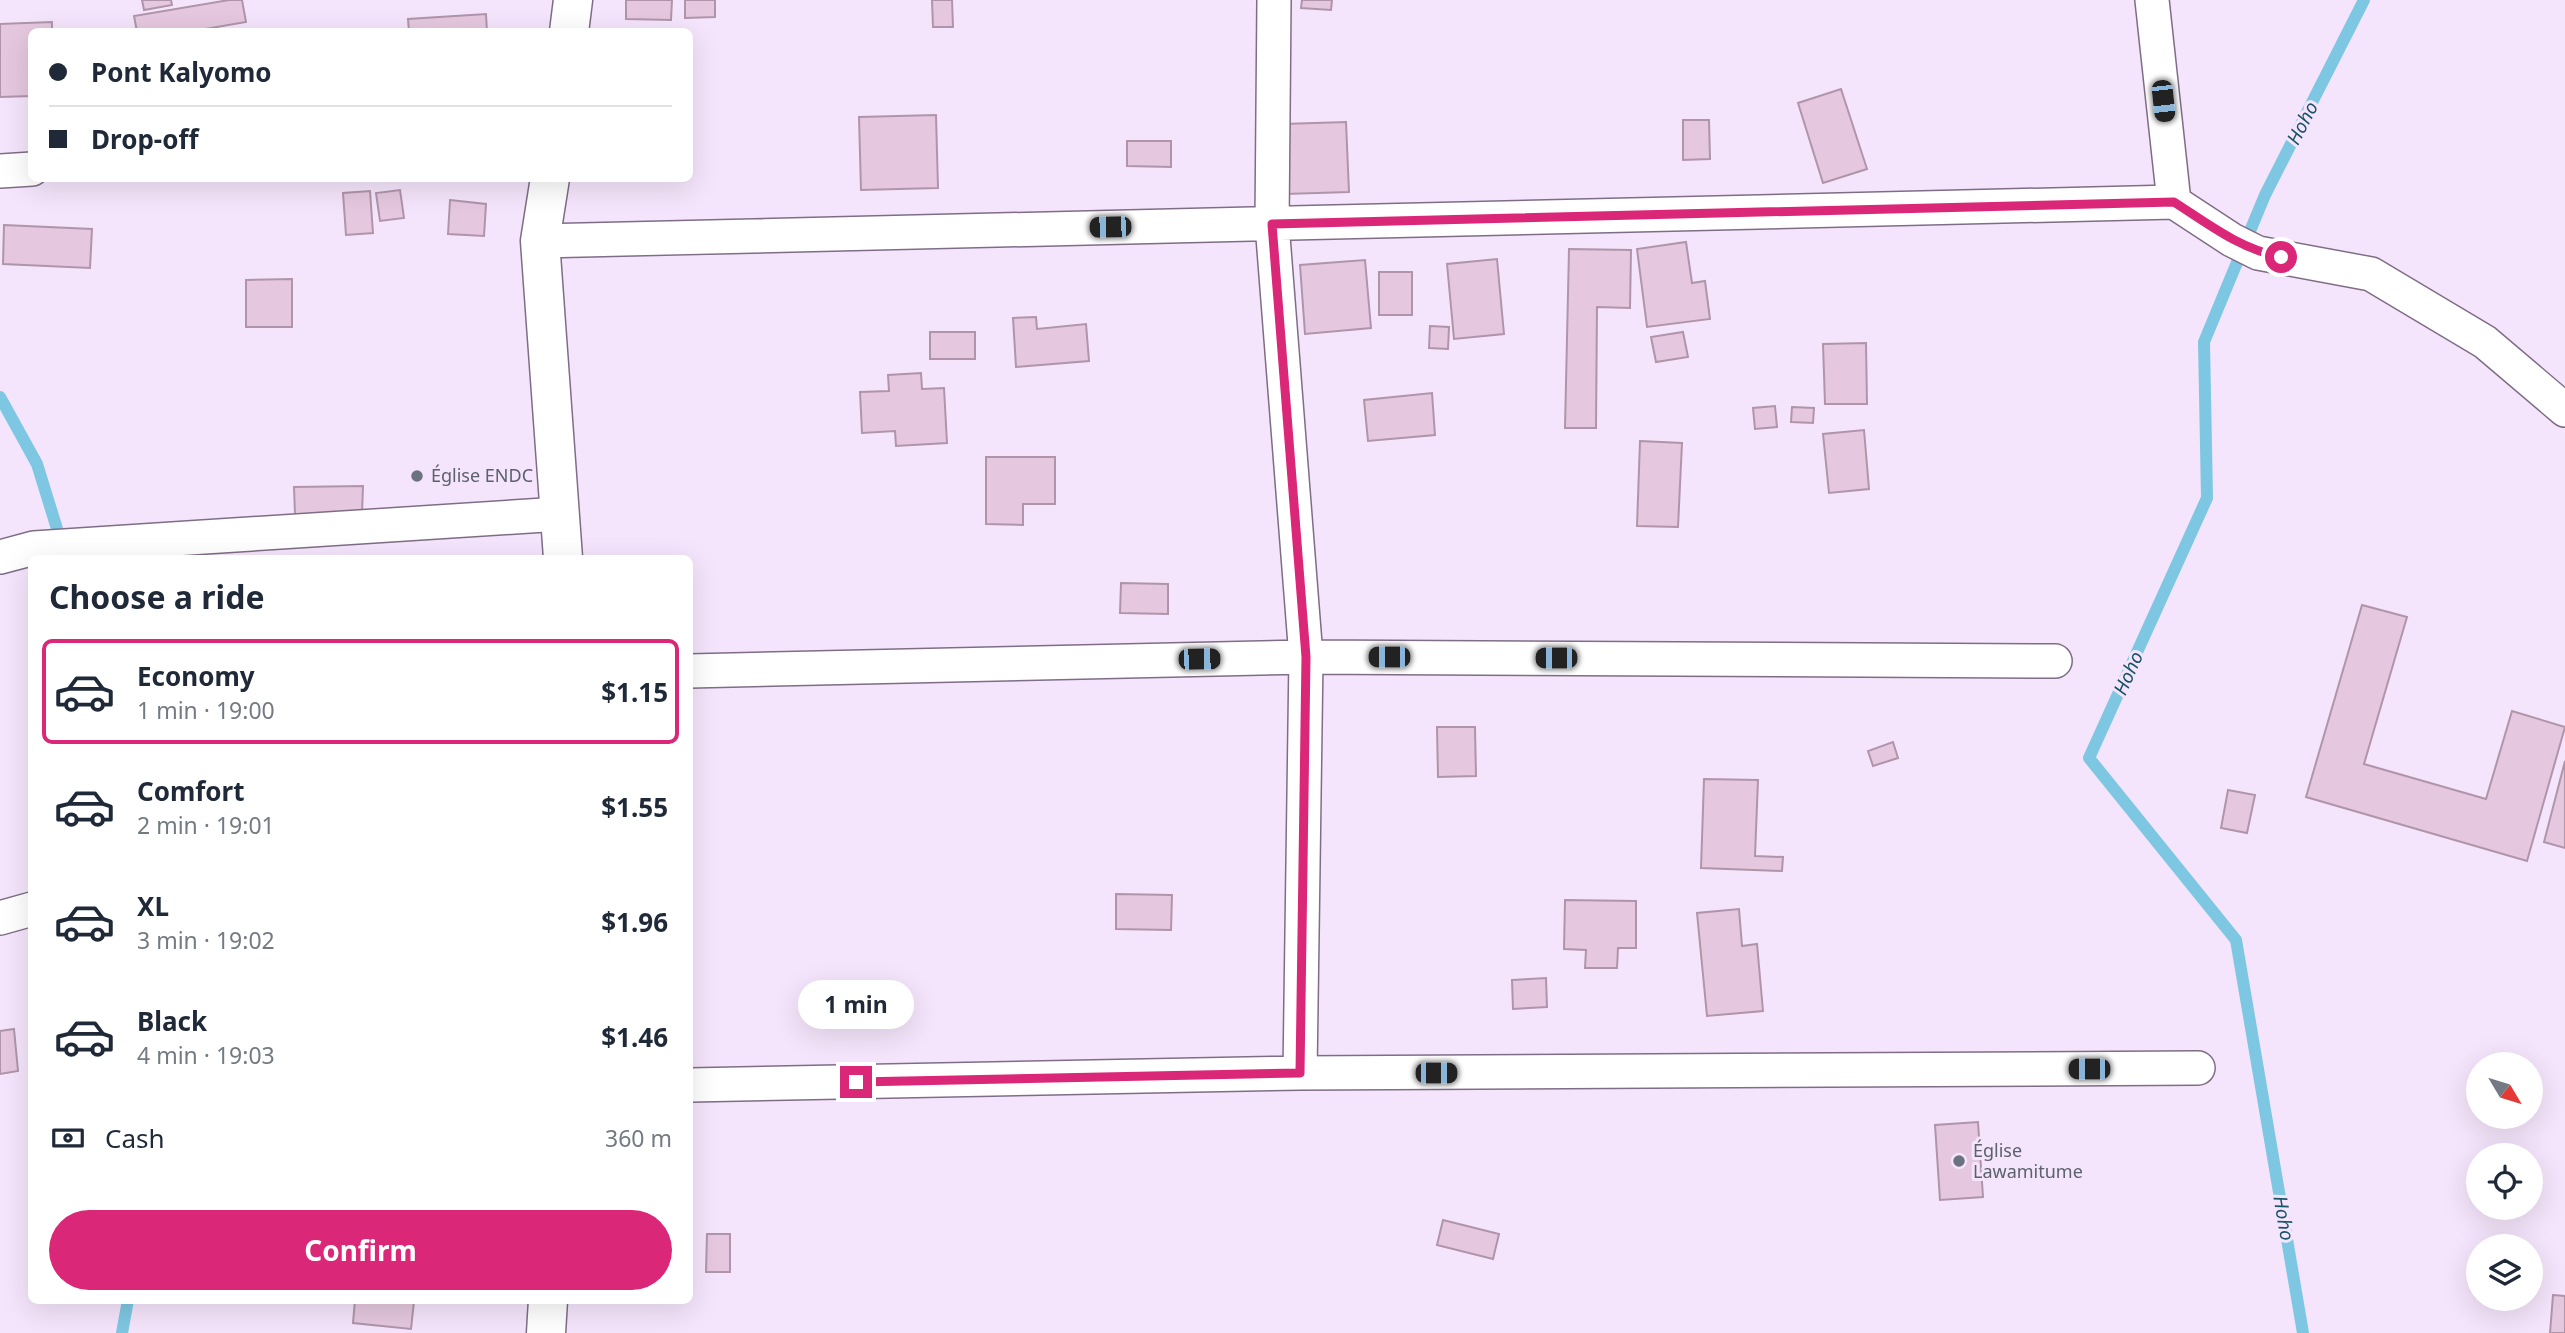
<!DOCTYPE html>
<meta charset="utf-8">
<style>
:root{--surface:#fff;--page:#f6f6f7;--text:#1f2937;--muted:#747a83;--line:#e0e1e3;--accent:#db2777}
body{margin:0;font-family:"Noto Sans",sans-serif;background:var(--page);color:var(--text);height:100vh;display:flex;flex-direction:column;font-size:26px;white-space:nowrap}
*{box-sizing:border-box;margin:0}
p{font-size:23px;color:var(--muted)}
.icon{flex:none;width:38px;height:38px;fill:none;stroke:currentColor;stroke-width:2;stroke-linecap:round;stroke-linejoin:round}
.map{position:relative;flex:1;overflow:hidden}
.drawer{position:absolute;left:28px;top:555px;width:665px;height:749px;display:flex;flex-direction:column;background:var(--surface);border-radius:10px;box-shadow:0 7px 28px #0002}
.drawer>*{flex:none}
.top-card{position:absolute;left:28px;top:28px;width:665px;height:154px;border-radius:10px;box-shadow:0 7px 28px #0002;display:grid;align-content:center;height:154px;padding:0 21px;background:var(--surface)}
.needle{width:46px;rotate:128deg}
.fabs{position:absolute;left:2466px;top:1052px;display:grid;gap:14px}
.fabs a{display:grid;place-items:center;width:77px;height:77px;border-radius:50%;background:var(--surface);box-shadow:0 7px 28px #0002;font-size:35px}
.end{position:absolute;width:32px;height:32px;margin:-16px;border:9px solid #db2777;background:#fff;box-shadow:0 0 0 4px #fff}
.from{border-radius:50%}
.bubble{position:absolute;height:49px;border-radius:24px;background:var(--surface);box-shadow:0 7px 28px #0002;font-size:23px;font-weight:700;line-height:49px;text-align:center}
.car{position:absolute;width:21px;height:42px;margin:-21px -10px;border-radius:9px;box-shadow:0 0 5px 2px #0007;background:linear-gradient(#222 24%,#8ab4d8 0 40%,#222 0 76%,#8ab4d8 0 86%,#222 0)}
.top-card b{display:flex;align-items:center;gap:24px;height:66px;font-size:26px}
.top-card b+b{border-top:2px solid var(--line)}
.top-card i{width:18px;height:18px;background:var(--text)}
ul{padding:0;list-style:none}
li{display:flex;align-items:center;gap:21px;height:105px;margin:0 14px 10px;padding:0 7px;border:4px solid transparent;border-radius:10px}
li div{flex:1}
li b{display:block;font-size:26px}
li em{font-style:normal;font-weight:700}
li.current{border-color:var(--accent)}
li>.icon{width:63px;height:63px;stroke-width:1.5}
h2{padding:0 21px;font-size:32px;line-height:84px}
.pay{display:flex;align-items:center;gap:18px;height:77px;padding:0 21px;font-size:26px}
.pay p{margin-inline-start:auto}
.primary-button{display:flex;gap:14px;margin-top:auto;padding:14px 21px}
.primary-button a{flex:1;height:80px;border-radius:42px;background:var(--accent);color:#fff;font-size:28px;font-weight:700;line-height:80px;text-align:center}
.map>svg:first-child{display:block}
</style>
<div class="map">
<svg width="2565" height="1333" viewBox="0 0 2565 1333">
<rect width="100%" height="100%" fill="#f5e5fc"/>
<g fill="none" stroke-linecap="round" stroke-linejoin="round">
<path stroke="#7ec7e2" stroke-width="12" d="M0 397 37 464 62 545
M122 1333 128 1300
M2303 1333 2236 940 2089 758 2207 498 2204 342 2265 195 2364 0"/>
</g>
<path fill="#e5c8df" stroke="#b095aa" stroke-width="2" d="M142 0H171L172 5 144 10Z
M229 0H242L246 22 188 32H137L134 16Z
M626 0H672L671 20 626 19Z
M685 0H715V17L685 18Z
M932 0H952L953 27H933Z
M1302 0H1332L1331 10 1301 8Z
M486 14 487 32H409L408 19Z
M52 22V32H32V96L0 97V24Z
M1841 89 1867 169 1823 183 1798 103Z
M936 115 938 188 861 190 859 117Z
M1683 120H1709L1710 159 1683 160Z
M1346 122 1349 192 1285 194 1283 124Z
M1127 141H1171V167L1127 166Z
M400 190 404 218 380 221 376 193Z
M370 191 373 233 346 235 343 193Z
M450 200 486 204 484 236 448 234Z
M4 225 92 229 90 268 3 264Z
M1686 242 1692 283 1705 281 1710 319 1647 327 1637 249Z
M1569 249 1631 250 1630 308 1597 307 1596 428H1565Z
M1497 259 1504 334 1454 339 1447 264Z
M1365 260 1371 328 1305 334 1300 265Z
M1379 272H1412V315H1379Z
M292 279V327H246V280Z
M1036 317 1037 329 1086 324 1089 361 1016 367 1013 318Z
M1430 326 1449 327 1448 349 1429 348Z
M930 332H975V359H930Z
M1683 332 1688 357 1656 362 1651 337Z
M1866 343 1867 404H1825L1823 344Z
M921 373 922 389 944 388 947 443 896 446 895 431 862 433 860 392 889 391 888 375Z
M1432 393 1435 435 1368 441 1364 400Z
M1775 406 1777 427 1755 429 1753 408Z
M1792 407 1814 408 1813 423 1791 422Z
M1864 430 1869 489 1829 493 1823 434Z
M1640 441 1682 443 1678 527 1637 526Z
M986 457H1055V504H1023V525L986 524Z
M363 486 362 514H295L294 487Z
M1121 583 1168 584V614L1120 613Z
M2362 605 2407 617 2364 764 2486 799 2512 711 2565 727 2527 861 2306 797Z
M1437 727H1475L1476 776 1438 777Z
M1893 742 1898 758 1873 766 1868 751Z
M2565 761V848L2544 842Z
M1704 779 1758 780 1755 856 1783 857 1782 871 1701 868Z
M2228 790 2255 795 2247 833 2221 828Z
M1116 894 1172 895 1171 930 1116 929Z
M1565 900 1636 901V948H1618L1617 968H1585L1586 950 1564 949Z
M1739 909 1742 946 1757 944 1763 1011 1707 1016 1697 913Z
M1546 978 1547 1007 1513 1009 1512 980Z
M14 1029 18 1071 0 1074V1031Z
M1978 1122 1983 1197 1940 1200 1935 1125Z
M1443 1220 1499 1234 1493 1259 1437 1245Z
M707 1234H730V1272H706Z
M2553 1295 2565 1296V1333H2550Z
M355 1300 414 1301 411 1329 353 1323Z"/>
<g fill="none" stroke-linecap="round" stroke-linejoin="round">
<defs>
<path id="minor" d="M1274 0 1272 224 1306 657 1300 1073
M2152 0 2174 202
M0 171 32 169
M540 241 2174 202 2232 240 2258 253 2371 274 2485 342 2565 410
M0 557 34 548 560 514
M690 671 1306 657 2055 661
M0 918 32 909
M690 1085 1300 1073 2198 1068"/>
<path id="tertiary" d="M569 32 573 0
M550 178 540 241 563 558
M546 1333 548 1300"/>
</defs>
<use href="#minor" stroke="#7f6d86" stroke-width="36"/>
<use href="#tertiary" stroke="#7f6d86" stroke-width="41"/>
<use href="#minor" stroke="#fff" stroke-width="33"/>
<use href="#tertiary" stroke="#fff" stroke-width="38"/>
</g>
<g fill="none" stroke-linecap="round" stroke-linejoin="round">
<path stroke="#db2777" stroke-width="9" d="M856 1082 1300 1073 1306 657 1272 224 2174 202C2208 224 2240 249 2281 257"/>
</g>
<g fill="#6b7280" stroke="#f5e5fc" stroke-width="2.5">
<circle cx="417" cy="476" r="7"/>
<circle cx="1959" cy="1161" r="7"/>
</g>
<g text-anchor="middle" stroke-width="6" stroke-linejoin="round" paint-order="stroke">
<g font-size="18" fill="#5b616d" stroke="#f5e5fc" text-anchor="start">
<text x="431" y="482">Église ENDC</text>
<text x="1973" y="1157">Église<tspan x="1973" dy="21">Lawamitume</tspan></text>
</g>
<g font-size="19" font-style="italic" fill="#175466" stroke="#f5e5fc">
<text transform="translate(2302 123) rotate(-63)" y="7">Hoho</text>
<text transform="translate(2128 673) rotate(-66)" y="7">Hoho</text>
<text transform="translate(2284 1218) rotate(80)" y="7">Hoho</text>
</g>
</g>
</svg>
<div class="fabs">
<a><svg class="needle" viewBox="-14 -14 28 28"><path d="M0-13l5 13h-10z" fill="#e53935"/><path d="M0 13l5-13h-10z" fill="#747a83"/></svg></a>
<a><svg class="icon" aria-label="locate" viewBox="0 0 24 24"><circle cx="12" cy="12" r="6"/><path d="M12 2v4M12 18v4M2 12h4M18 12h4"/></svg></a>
<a><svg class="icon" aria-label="layers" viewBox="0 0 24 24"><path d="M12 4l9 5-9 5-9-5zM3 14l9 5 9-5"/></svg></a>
</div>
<i class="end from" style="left:2281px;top:257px"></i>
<i class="end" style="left:856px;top:1082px"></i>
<div class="bubble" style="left:798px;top:980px;width:116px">1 min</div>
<i class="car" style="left:2163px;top:101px;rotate:174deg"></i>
<i class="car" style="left:1110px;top:227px;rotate:269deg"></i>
<i class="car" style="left:1389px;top:657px;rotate:270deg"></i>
<i class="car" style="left:1556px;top:658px;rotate:270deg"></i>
<i class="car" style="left:1199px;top:659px;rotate:89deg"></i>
<i class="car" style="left:2089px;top:1069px;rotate:270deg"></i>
<i class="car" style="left:1436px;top:1073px;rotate:90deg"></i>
<div class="top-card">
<b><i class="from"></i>Pont Kalyomo</b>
<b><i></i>Drop-off</b>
</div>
<section class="drawer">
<h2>Choose a ride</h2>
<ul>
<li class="current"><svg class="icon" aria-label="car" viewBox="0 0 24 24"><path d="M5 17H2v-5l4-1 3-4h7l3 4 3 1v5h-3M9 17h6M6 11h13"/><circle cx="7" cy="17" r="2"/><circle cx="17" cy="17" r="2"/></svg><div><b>Economy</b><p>1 min · 19:00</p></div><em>$1.15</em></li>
<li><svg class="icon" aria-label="car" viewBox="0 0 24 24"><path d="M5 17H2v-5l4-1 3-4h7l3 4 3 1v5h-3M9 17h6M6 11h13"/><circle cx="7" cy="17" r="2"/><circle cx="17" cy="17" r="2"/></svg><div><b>Comfort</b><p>2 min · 19:01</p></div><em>$1.55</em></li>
<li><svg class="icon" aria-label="car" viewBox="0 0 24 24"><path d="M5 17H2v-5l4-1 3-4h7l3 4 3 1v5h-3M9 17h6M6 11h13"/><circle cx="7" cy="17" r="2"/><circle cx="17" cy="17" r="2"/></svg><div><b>XL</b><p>3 min · 19:02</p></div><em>$1.96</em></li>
<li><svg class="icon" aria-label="car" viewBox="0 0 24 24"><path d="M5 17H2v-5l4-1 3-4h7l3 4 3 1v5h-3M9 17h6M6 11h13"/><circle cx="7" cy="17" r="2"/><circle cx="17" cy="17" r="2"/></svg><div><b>Black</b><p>4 min · 19:03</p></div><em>$1.46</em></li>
</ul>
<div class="pay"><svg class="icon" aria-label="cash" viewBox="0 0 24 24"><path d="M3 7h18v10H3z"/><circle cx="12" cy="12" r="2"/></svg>Cash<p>360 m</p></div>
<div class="primary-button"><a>Confirm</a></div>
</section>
</div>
